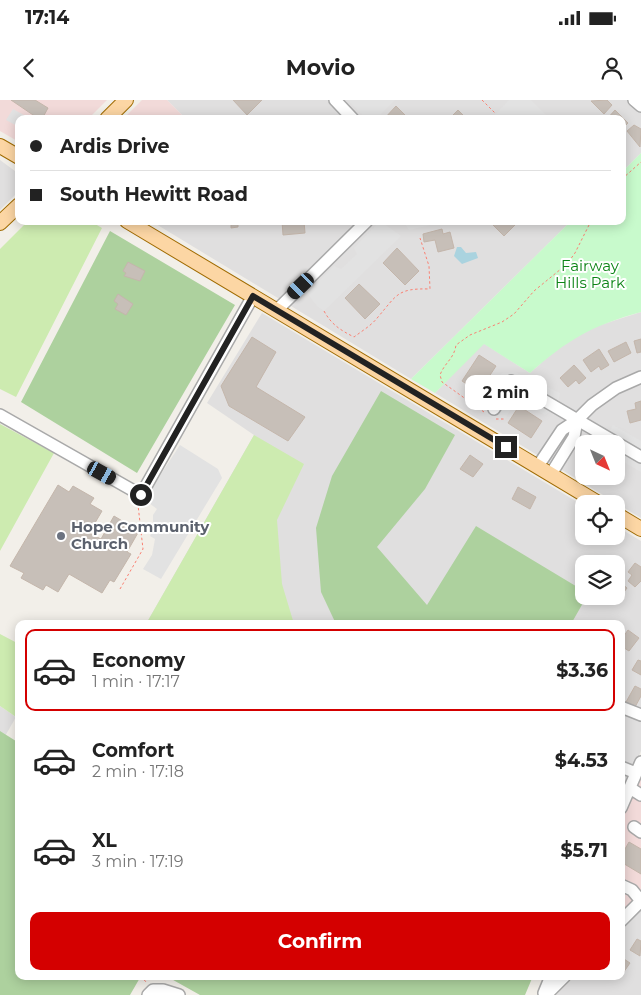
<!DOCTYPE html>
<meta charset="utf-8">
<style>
:root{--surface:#fff;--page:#f6f6f6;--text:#222;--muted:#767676;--line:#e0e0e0;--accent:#d40000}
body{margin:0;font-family:Montserrat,sans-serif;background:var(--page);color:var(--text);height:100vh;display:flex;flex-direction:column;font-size:19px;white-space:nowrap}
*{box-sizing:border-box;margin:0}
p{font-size:16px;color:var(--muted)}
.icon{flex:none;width:28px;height:28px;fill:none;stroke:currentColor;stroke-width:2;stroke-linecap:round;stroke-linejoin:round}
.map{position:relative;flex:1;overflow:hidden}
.panel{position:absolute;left:15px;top:520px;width:610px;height:360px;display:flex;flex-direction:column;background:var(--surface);border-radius:10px;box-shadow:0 2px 12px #0003}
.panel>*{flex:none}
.guide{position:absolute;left:15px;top:15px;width:611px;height:110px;border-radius:10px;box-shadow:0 2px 12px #0003;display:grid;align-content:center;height:110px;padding:0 15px;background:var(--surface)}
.needle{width:32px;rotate:137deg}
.buttons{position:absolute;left:575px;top:335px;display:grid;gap:10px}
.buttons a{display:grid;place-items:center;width:50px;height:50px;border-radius:10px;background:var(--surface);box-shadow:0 2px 12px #0003;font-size:25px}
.end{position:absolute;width:22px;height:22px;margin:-11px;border:6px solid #222;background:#fff;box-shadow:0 0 0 2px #fff}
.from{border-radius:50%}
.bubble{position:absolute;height:35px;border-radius:10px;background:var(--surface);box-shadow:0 2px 12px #0003;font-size:16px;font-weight:700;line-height:35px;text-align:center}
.car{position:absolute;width:15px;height:30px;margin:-15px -8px;border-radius:6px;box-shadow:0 0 4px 1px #0007;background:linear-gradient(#222 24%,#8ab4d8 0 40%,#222 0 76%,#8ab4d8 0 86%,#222 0)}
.guide b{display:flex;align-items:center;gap:18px;height:48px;font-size:19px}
.guide b+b{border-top:1px solid var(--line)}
.guide i{width:12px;height:12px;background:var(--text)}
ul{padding:9px 0 0;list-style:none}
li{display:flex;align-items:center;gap:15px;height:82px;margin:0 10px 8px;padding:0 5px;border:2px solid transparent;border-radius:10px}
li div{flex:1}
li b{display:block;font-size:19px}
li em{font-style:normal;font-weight:700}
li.on{border-color:var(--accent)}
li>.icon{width:45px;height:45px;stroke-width:1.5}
.cta{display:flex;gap:10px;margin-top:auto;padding:10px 15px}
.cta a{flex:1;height:58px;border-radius:10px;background:var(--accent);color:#fff;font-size:20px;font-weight:700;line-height:58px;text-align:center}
.status{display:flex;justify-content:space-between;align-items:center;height:35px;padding:0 25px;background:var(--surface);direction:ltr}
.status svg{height:14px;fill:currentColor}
header{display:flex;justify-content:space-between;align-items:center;height:65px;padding:0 15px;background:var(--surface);font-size:22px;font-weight:700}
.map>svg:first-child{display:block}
</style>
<div class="status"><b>17:14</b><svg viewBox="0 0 49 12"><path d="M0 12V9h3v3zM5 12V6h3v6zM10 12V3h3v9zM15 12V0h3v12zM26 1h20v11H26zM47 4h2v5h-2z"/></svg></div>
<header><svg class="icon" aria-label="back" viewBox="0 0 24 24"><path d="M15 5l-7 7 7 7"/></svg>Movio<svg class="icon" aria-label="person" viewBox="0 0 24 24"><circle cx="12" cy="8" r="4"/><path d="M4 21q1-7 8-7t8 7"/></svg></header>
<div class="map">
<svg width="641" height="895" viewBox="0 0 641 895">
<rect width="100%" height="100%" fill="#f2efe9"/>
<path fill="#e0dfdf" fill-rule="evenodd" d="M167 0H641V53L623 71 622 19H186Z
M0 60 19 74V91L0 110Z
M151 121H571L411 279Z
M641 212V418L435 293 483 243 530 273 559 247 588 229ZM584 344H616V376H584Z
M262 213 584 406V436H616V426L641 441V651L621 697V524H146L254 335 207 303ZM584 464H616V496H584Z
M0 606 16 617 0 645Z
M641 810V895H556L575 876H621V831Z"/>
<path fill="#f2dad9" d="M0 0H107L88 19H19V42L0 31Z
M142 0H167L186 19H123Z
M641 676V797L621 817V719Z"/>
<path fill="#cdebb0" d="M28 121H90L102 128 16 297 0 289V149Z
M0 324 54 353 0 451Z
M254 335 304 364 277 420 282 484 294 524H146Z
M0 534 19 544V619L0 606Z"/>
<path fill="#add19e" d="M110 131 235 205 137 373 21 302Z
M381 291 455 335 425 389 377 447 427 505 476 426 584 491V496H587L571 524H336L321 492 316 428 332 376Z
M0 631 19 643V876H141L130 895H0Z
M166 876H533L525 895H200Z"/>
<path fill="#c8facc" d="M641 53V212C593 225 567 240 530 273L484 244 435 293 411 279 571 121H622L623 71Z"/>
<path fill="#e2e2e2" d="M348 0H395L376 19H366Z
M509 0H531L550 19H491Z
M13 9 31 19H19V27L6 20Z
M380 121 401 136 324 211 317 206 307 193 334 166 341 169 357 154 354 148Z
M403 121H448L409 130Z
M515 272 560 293 557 307 545 315 517 298 505 319 501 320 495 319 479 310 502 273Z
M613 325 641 341V372L622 361 627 352 605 339Z
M180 345 218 369 222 378 161 479 143 469 152 455 155 439 150 436 153 430V415L157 409 149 403 153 386Z"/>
<path fill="#aad3df" d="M457 147H461L466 153 476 152 478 158 462 164 454 156Z"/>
<path fill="#c7bfb8" stroke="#c4b6ab" d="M11 0H35L48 8 42 19H39Z
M233 0H262L247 15Z
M607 0 612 5 604 14 591 1Z
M396 6 409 19H384Z
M458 10 467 19H449Z
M615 10 628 23 622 29V19H607Z
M634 25 641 29 640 47 627 31Z
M231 121H238V127L231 128Z
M282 121H304L305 133 283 135Z
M489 121H518V122L504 136Z
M442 129 443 134 450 132 454 148 438 152 435 140 424 142 423 134Z
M397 148 419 171 405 185 383 163Z
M128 162 145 171 140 181 124 176 126 173 123 171Z
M359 184 380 204 365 219 345 198Z
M118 194 133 204 126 215 115 209 118 204 114 201Z
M252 237 276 252 256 287 305 317 288 341 229 306 221 286Z
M641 239V252L637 253 634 241Z
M626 242 631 253 614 262 608 251Z
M599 249 609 265 601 270 599 266 591 272 583 260Z
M479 255 496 266 479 292 462 281Z
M574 265 586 278 579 284 576 280 568 287 560 278Z
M641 301V320L630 323 627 311 636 309 635 303Z
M519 306 542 321 531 338 508 323Z
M470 355 483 364 473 377 460 369Z
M58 385 69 392 73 386 94 398 90 404 102 411 89 433 101 439 114 416 139 431 127 452 131 454 114 482 110 480 102 493 69 474 58 492 46 485 43 490 21 478 24 473 10 466Z
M518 387 536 397 530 409 512 399Z
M635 463 641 467V481L635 487 628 481 632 475 628 472Z
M621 483 627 488 621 496 616 492V488Z
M628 530 639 538 629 551 621 546V540Z
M638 560 641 561V575L632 570Z
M635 586 641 589V596L635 607 626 602Z
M629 742 641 749V774L621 762V756Z
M637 839 641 841 640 856 630 850Z
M621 857 630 863 621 876Z"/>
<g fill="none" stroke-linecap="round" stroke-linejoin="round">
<defs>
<path id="minor" d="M335 0 353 19
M634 0 641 6
M277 210 367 121
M494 309 511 281 641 357
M0 315 141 395 253 196
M538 366 562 330 577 320 592 305 616 288 641 277
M551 374 574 337 577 320
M621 607 641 615
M621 667 636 673
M630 688 641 695
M621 708 641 662
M634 727 641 732
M621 785 632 790 641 801
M621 821 641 801
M544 893 551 876
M148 895 153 890H163L179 895
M546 895 565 876"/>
<path id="major" d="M107 19 126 0
M0 46 19 57
M127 121 600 404
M0 123 19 105
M616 414 641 429"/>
</defs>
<use href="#minor" stroke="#a9a9a9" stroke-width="14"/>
<use href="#major" stroke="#a06b00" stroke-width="16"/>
<path stroke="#fa8072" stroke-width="1" stroke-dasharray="2.5 2.5" stroke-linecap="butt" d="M482 0 496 14
M622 79 641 62
M324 211C331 224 340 230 354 237 362 231 372 225 378 217 397 195 397 188 430 189L429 166 420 138
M484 312 442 282 440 275C445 262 454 259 456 245L470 235 502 222 514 214 534 191 567 164 575 153 591 121
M496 319H505
M120 489 143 449 138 405
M141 876 146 882"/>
<use href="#minor" stroke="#fff" stroke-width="11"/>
<use href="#major" stroke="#fcd6a4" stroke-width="14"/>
</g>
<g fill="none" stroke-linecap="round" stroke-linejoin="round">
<path stroke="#222" stroke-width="6" d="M141 395 253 196 506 347"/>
</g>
<circle fill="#6b7280" stroke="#fff" stroke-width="2" cx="61" cy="436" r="5"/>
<g text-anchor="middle" stroke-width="4" stroke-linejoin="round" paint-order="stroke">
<g font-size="15" fill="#0c8416" stroke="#fff">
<text x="590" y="171">Fairway<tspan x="590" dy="17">Hills Park</tspan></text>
</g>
<g font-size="15" font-weight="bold" fill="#5b616d" stroke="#fff" text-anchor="start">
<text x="71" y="432">Hope Community<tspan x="71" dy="17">Church</tspan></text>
</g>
</g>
</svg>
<div class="buttons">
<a><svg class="needle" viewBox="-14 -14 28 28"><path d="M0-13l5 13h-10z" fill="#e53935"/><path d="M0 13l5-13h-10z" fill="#767676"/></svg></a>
<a><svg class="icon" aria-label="locate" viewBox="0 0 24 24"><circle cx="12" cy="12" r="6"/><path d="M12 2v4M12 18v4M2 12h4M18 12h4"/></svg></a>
<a><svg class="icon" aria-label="layers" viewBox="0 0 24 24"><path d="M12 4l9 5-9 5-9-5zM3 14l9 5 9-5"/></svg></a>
</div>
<i class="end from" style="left:141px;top:395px"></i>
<i class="end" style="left:506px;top:347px"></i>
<div class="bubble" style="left:465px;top:275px;width:82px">2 min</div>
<i class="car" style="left:301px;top:186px;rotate:226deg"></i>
<i class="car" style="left:102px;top:373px;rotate:119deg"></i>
<div class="guide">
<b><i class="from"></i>Ardis Drive</b>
<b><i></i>South Hewitt Road</b>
</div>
<section class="panel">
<ul>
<li class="on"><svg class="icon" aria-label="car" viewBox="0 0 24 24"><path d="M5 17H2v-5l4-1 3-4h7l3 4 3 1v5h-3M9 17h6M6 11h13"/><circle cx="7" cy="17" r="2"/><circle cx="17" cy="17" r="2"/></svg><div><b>Economy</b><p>1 min · 17:17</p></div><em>$3.36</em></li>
<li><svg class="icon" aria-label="car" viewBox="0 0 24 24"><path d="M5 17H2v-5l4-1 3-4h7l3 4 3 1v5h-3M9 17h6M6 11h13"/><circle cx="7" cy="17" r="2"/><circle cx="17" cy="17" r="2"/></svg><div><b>Comfort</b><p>2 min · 17:18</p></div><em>$4.53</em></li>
<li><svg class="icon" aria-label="car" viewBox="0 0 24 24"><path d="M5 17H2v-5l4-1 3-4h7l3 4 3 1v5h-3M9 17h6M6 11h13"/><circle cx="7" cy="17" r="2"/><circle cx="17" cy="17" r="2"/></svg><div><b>XL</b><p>3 min · 17:19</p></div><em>$5.71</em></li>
</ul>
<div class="cta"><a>Confirm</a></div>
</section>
</div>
